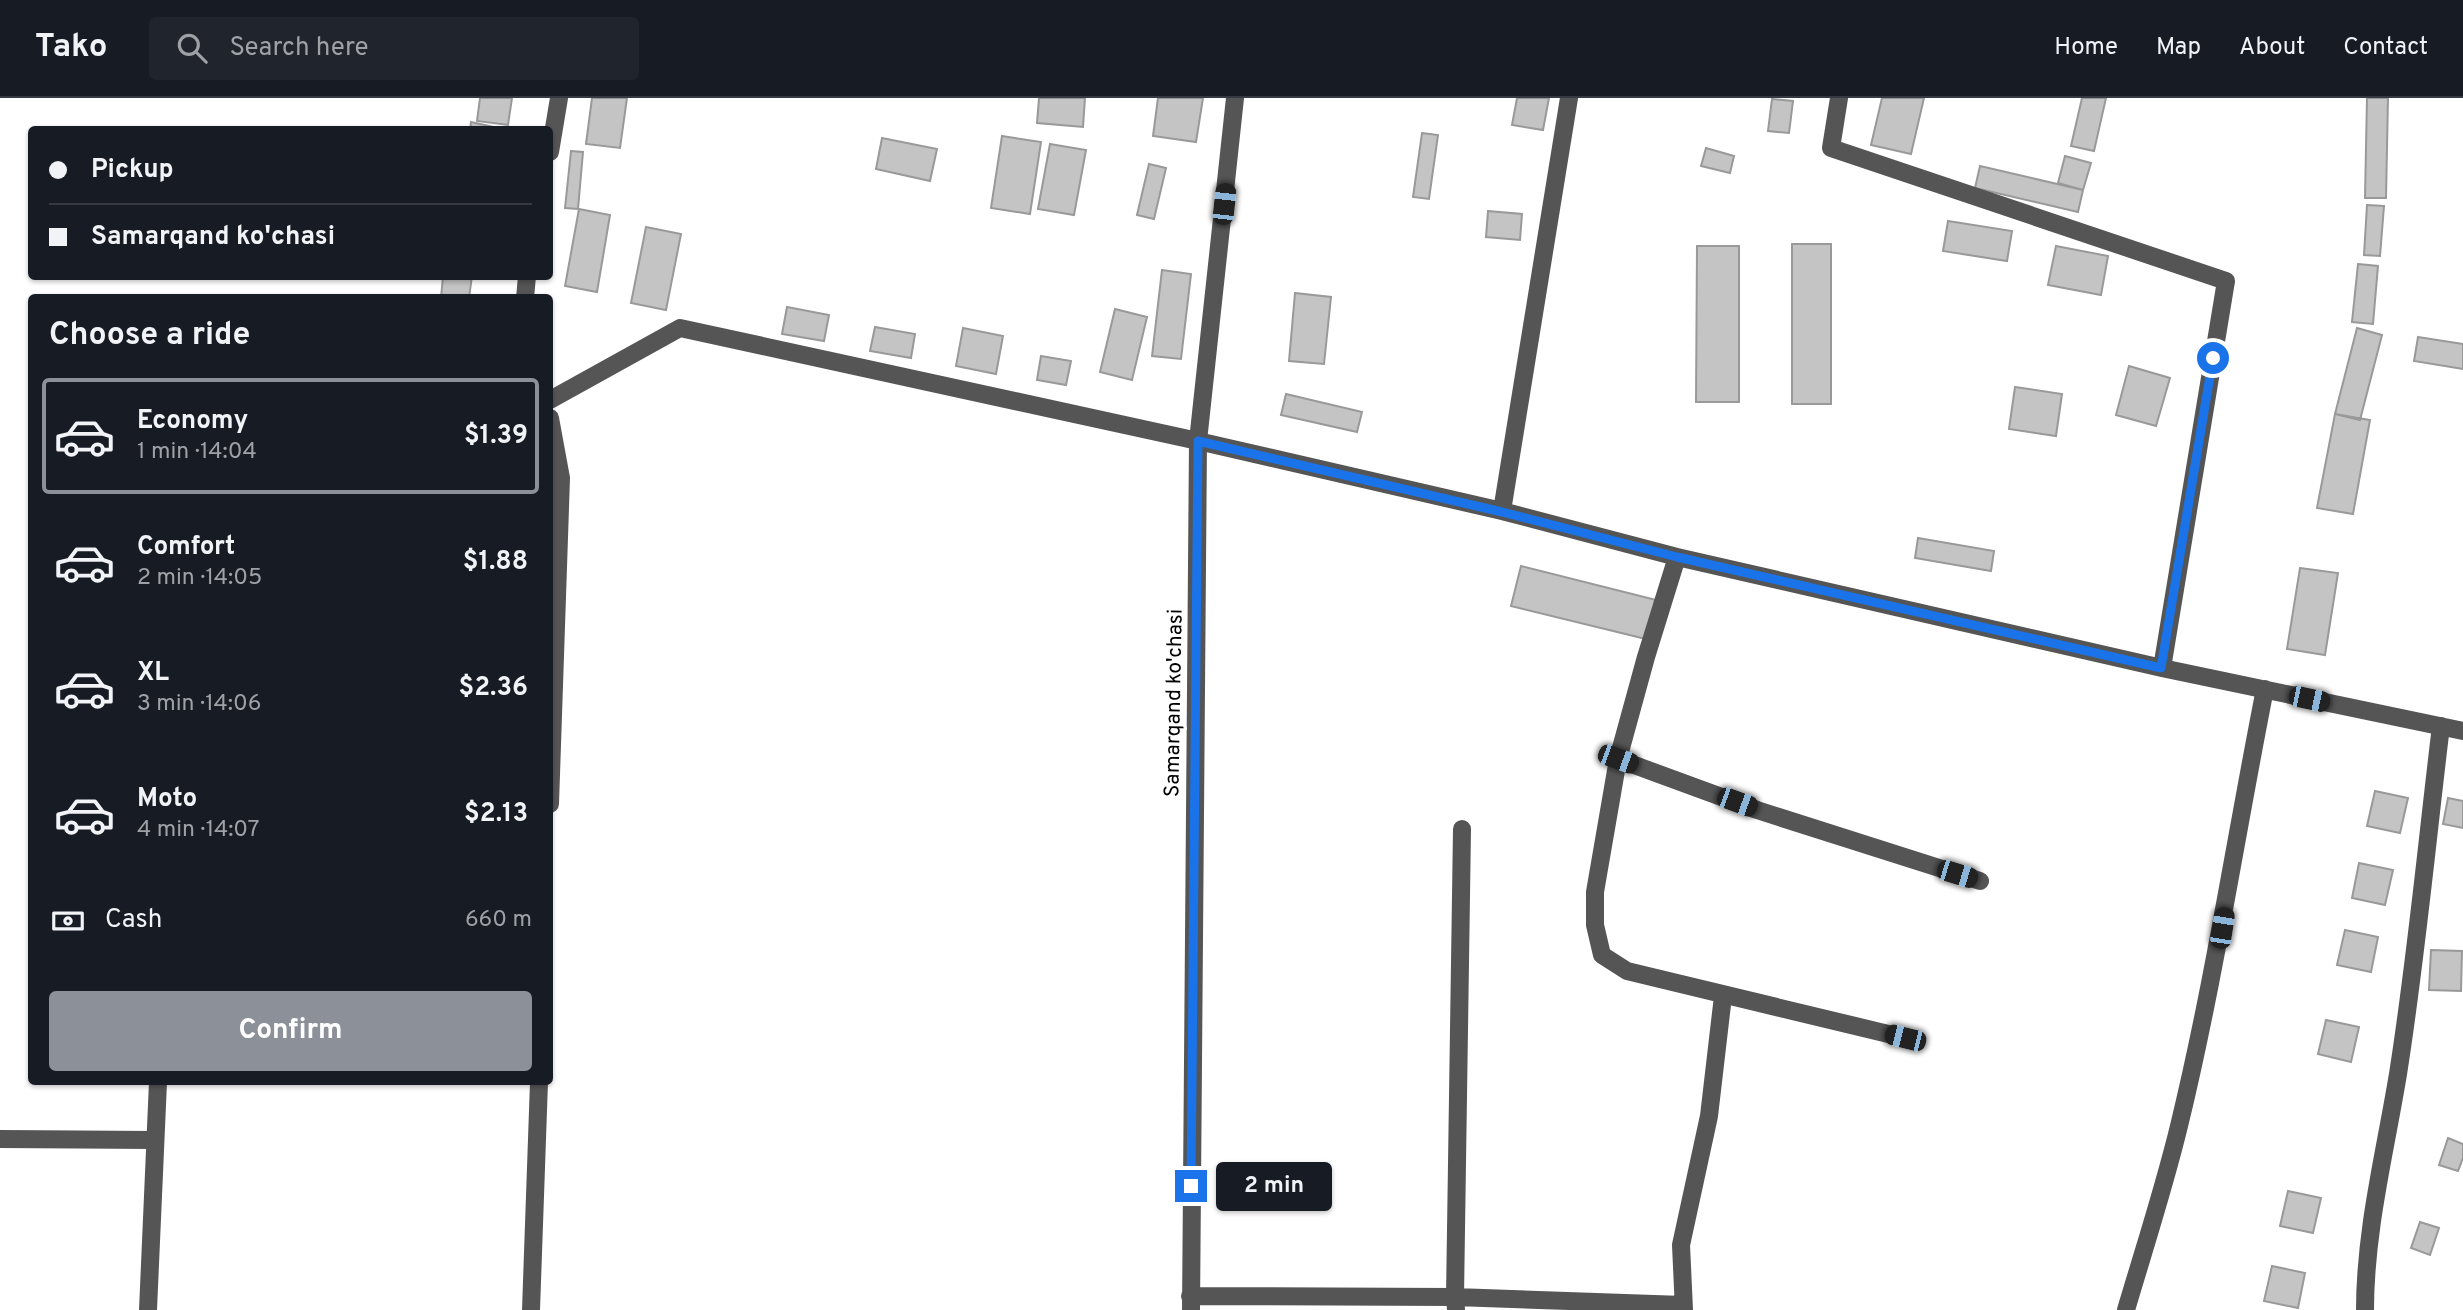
<!DOCTYPE html>
<meta charset="utf-8">
<style>
:root{--surface:#171b24;--page:#20242c;--text:#f1f3f6;--muted:#9ea1a6;--line:#363941;--accent:#8c9099}
body{margin:0;font-family:Overpass,sans-serif;background:var(--page);color:var(--text);height:100vh;display:flex;flex-direction:column;font-size:26px;white-space:nowrap}
*{box-sizing:border-box;margin:0}
p{font-size:23px;color:var(--muted)}
.icon{flex:none;width:38px;height:38px;fill:none;stroke:currentColor;stroke-width:2;stroke-linecap:round;stroke-linejoin:round}
.map{position:relative;flex:1;overflow:hidden}
.details{position:absolute;left:28px;top:196px;width:525px;height:791px;display:flex;flex-direction:column;background:var(--surface);border-radius:7px;box-shadow:0 2px 5px #0004}
.details>*{flex:none}
.banner{position:absolute;left:28px;top:28px;width:525px;height:154px;border-radius:7px;box-shadow:0 2px 5px #0004;display:grid;align-content:center;height:154px;padding:0 21px;background:var(--surface)}
.end{position:absolute;width:32px;height:32px;margin:-16px;border:9px solid #1a73e8;background:#fff;box-shadow:0 0 0 4px #fff}
.from{border-radius:50%}
.bubble{position:absolute;height:49px;border-radius:7px;background:var(--surface);box-shadow:0 2px 5px #0004;font-size:23px;font-weight:700;line-height:49px;text-align:center}
.car{position:absolute;width:21px;height:42px;margin:-21px -10px;border-radius:9px;box-shadow:0 0 5px 2px #0007;background:linear-gradient(#222 24%,#8ab4d8 0 40%,#222 0 76%,#8ab4d8 0 86%,#222 0)}
.banner b{display:flex;align-items:center;gap:24px;height:66px;font-size:26px}
.banner b+b{border-top:2px solid var(--line)}
.banner i{width:18px;height:18px;background:var(--text)}
ul{padding:0;list-style:none}
li{display:flex;align-items:center;gap:21px;height:116px;margin:0 14px 10px;padding:0 7px;border:4px solid transparent;border-radius:7px}
li div{flex:1}
li b{display:block;font-size:26px}
li em{font-style:normal;font-weight:700}
li.on{border-color:var(--accent)}
li>.icon{width:63px;height:63px;stroke-width:1.5}
h2{padding:0 21px;font-size:32px;line-height:84px}
.pay{display:flex;align-items:center;gap:18px;height:77px;padding:0 21px;font-size:26px}
.pay p{margin-inline-start:auto}
.cta{display:flex;gap:14px;margin-top:auto;padding:14px 21px}
.cta a{flex:1;height:80px;border-radius:7px;background:var(--accent);color:#fff;font-size:28px;font-weight:700;line-height:80px;text-align:center}
header{display:flex;align-items:center;gap:42px;box-sizing:border-box;height:98px;padding:0 35px;background:var(--surface);border-bottom:2px solid var(--line)}
header strong{font-size:33px}
nav{display:flex;gap:38px;margin-inline-start:auto;font-size:24px}
.search{width:490px;height:63px;background:var(--page);display:flex;align-items:center;gap:18px;box-sizing:border-box;padding:0 24px;border-radius:7px;color:var(--muted);font-size:26px}
.map>svg:first-child{display:block}
</style>
<header>
<strong>Tako</strong>
<div class="search"><svg class="icon" aria-label="search" viewBox="0 0 24 24"><circle cx="10" cy="10" r="6"/><path d="M15 15l6 6"/></svg>Search here</div>
<nav><a>Home</a><a>Map</a><a>About</a><a>Contact</a></nav>
</header>
<div class="map">
<svg width="2463" height="1212" viewBox="0 0 2463 1212">
<rect width="100%" height="100%" fill="#fff"/>
<path fill="#c4c4c4" stroke="#999" stroke-width="2" d="M480 0H512L508 27 477 23Z
M592 0H627L620 50 586 46Z
M1039 0H1085L1083 29 1037 25Z
M1158 0H1203L1196 44 1153 38Z
M1517 0H1549L1543 32 1512 27Z
M1882 0H1924L1911 56 1871 47Z
M2082 0H2106L2094 53 2071 48Z
M2367 0H2388L2386 100H2365Z
M1772 1 1793 3 1789 35 1768 33Z
M471 24 494 29V32H470Z
M1422 35 1438 37 1429 101 1413 99Z
M1002 38 1041 44 1030 116 991 110Z
M882 40 937 51 930 83 876 71Z
M1050 46 1086 52 1074 117 1038 111Z
M1706 50 1734 58 1730 75 1701 68Z
M571 53 583 54 578 111 565 110Z
M2065 58 2091 65 2083 92 2058 85Z
M1149 66 1166 70 1154 121 1137 117Z
M1980 68 2083 92 2078 114 1975 90Z
M2367 107 2384 108 2380 158 2364 157Z
M579 111 610 117 597 194 565 188Z
M1488 113 1522 116 1520 142 1486 139Z
M1948 123 2012 133 2007 163 1943 153Z
M646 129 681 136 666 212 631 205Z
M1792 146H1831V306H1792Z
M1697 148H1739V304H1696Z
M2056 148 2108 158 2101 197 2048 187Z
M2358 166 2378 168 2373 226 2352 224Z
M1162 172 1191 176 1181 261 1152 258Z
M443 178H472L469 200H441Z
M1295 195 1331 199 1324 266 1289 263Z
M787 209 829 217 824 243 782 236Z
M1115 211 1147 219 1132 282 1100 274Z
M875 229 915 236 911 260 870 253Z
M963 230 1003 238 996 276 956 268Z
M2357 230 2382 237 2360 322 2335 316Z
M2418 239 2463 246V271L2414 263Z
M1041 258 1071 263 1066 287 1037 282Z
M2129 268 2170 280 2156 328 2116 317Z
M2015 289 2062 296 2056 338 2009 331Z
M1286 296 1362 314 1357 334 1281 317Z
M2335 316 2370 322 2353 416 2317 410Z
M1918 440 1994 453 1991 473 1915 460Z
M1521 468 1660 503 1650 542 1511 508Z
M2300 470 2338 475 2325 557 2287 551Z
M2375 693 2408 700 2400 735 2367 728Z
M2448 700 2463 703V730L2443 726Z
M2359 765 2393 772 2385 807 2352 800Z
M2345 832 2378 839 2371 874 2337 867Z
M2431 852 2462 853 2461 893 2429 892Z
M2326 922 2359 929 2351 964 2318 956Z
M2448 1040 2463 1046V1060L2458 1073 2439 1067Z
M2288 1093 2321 1100 2313 1135 2280 1128Z
M2420 1124 2439 1130 2430 1157 2411 1150Z
M2272 1168 2305 1175 2298 1210 2264 1203Z"/>
<g fill="none" stroke-linecap="round" stroke-linejoin="round">
<path stroke="#555" stroke-width="18" d="M1839 0 1831 50 2226 183 2162 570
M550 54 559 0
M525 200 527 178
M550 302 680 230 1198 343 1502 413 1677 459 2162 570 2463 633
M550 320 561 380 550 706
M1502 413 1569 0
M1618 661 1646 559 1677 459
M1462 731 1455 1199 1683 1207
M1905 940 1627 873 1602 857 1595 827V794L1618 661 1757 712 1980 783
M0 1041 154 1042
M1190 1198 1455 1199 1456 1212
M148 1212 158 984
M531 1212 539 984
M1191 1212 1198 343 1235 0
M1684 1212 1681 1147 1709 1018 1723 898
M2126 1212C2144 1151 2164 1090 2179 1028 2214 884 2236 737 2265 591
M2365 1212C2365 1132 2385 1055 2398 976 2416 862 2427 743 2441 628"/>
</g>
<g fill="none" stroke-linecap="round" stroke-linejoin="round">
<path stroke="#1a73e8" stroke-width="9" d="M1191 1088 1198 343 1502 414 1677 459 2161 570 2213 260"/>
</g>
<g text-anchor="middle" stroke-width="6" stroke-linejoin="round" paint-order="stroke">
<g font-size="21" fill="#000" stroke="#fff">
<text transform="translate(1173 605) rotate(-89)" y="7">Samarqand ko'chasi</text>
</g>
</g>
</svg>
<i class="end from" style="left:2213px;top:260px"></i>
<i class="end" style="left:1191px;top:1088px"></i>
<div class="bubble" style="left:1216px;top:1064px;width:116px">2 min</div>
<i class="car" style="left:1224px;top:106px;rotate:6deg"></i>
<i class="car" style="left:2309px;top:601px;rotate:102deg"></i>
<i class="car" style="left:1618px;top:661px;rotate:110deg"></i>
<i class="car" style="left:1737px;top:704px;rotate:110deg"></i>
<i class="car" style="left:1957px;top:776px;rotate:107deg"></i>
<i class="car" style="left:2222px;top:830px;rotate:9deg"></i>
<i class="car" style="left:1905px;top:940px;rotate:284deg"></i>
<div class="banner">
<b><i class="from"></i>Pickup</b>
<b><i></i>Samarqand ko'chasi</b>
</div>
<section class="details">
<h2>Choose a ride</h2>
<ul>
<li class="on"><svg class="icon" aria-label="car" viewBox="0 0 24 24"><path d="M5 17H2v-5l4-1 3-4h7l3 4 3 1v5h-3M9 17h6M6 11h13"/><circle cx="7" cy="17" r="2"/><circle cx="17" cy="17" r="2"/></svg><div><b>Economy</b><p>1 min · 14:04</p></div><em>$1.39</em></li>
<li><svg class="icon" aria-label="car" viewBox="0 0 24 24"><path d="M5 17H2v-5l4-1 3-4h7l3 4 3 1v5h-3M9 17h6M6 11h13"/><circle cx="7" cy="17" r="2"/><circle cx="17" cy="17" r="2"/></svg><div><b>Comfort</b><p>2 min · 14:05</p></div><em>$1.88</em></li>
<li><svg class="icon" aria-label="car" viewBox="0 0 24 24"><path d="M5 17H2v-5l4-1 3-4h7l3 4 3 1v5h-3M9 17h6M6 11h13"/><circle cx="7" cy="17" r="2"/><circle cx="17" cy="17" r="2"/></svg><div><b>XL</b><p>3 min · 14:06</p></div><em>$2.36</em></li>
<li><svg class="icon" aria-label="car" viewBox="0 0 24 24"><path d="M5 17H2v-5l4-1 3-4h7l3 4 3 1v5h-3M9 17h6M6 11h13"/><circle cx="7" cy="17" r="2"/><circle cx="17" cy="17" r="2"/></svg><div><b>Moto</b><p>4 min · 14:07</p></div><em>$2.13</em></li>
</ul>
<div class="pay"><svg class="icon" aria-label="cash" viewBox="0 0 24 24"><path d="M3 7h18v10H3z"/><circle cx="12" cy="12" r="2"/></svg>Cash<p>660 m</p></div>
<div class="cta"><a>Confirm</a></div>
</section>
</div>
